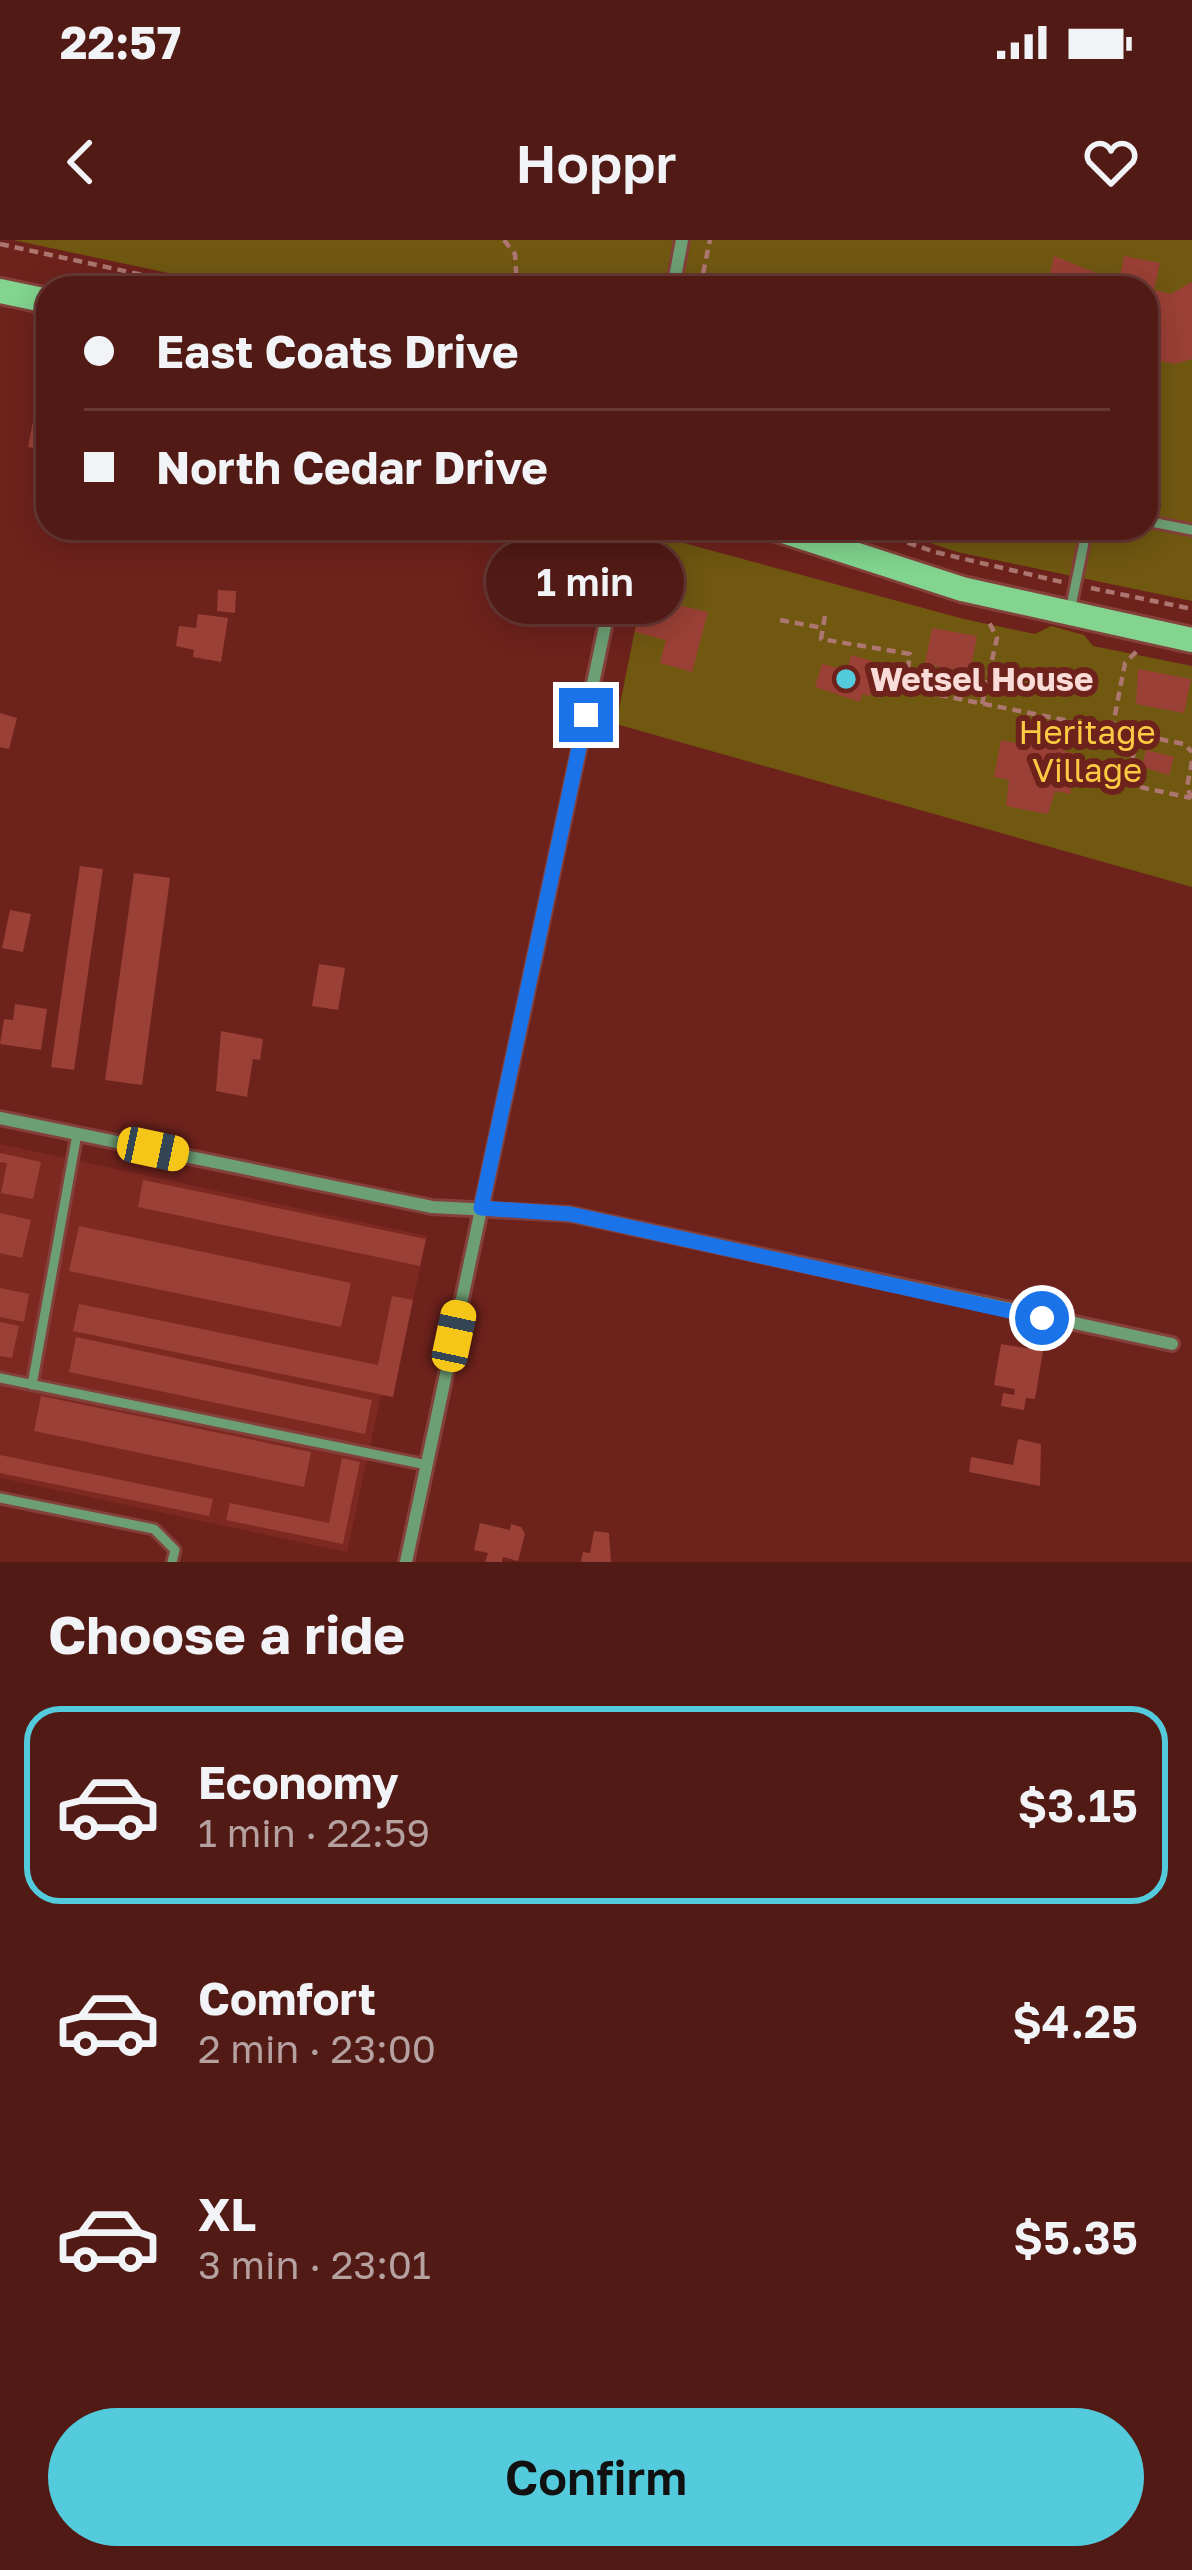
<!DOCTYPE html>
<meta charset="utf-8">
<style>
:root{--surface:#521a15;--page:#5c2722;--text:#f1f3f6;--muted:#b5a1a0;--line:#683834;--accent:#53cbdc}
body{margin:0;font-family:"Golos Text",sans-serif;background:var(--page);color:var(--text);height:100vh;display:flex;flex-direction:column;font-size:45px;white-space:nowrap}
*{box-sizing:border-box;margin:0}
p{font-size:39px;color:var(--muted)}
.icon{flex:none;width:66px;height:66px;fill:none;stroke:currentColor;stroke-width:2;stroke-linecap:round;stroke-linejoin:round}
.map{position:relative;height:1322px;overflow:hidden}
.drawer{display:flex;flex-direction:column;background:var(--surface);flex:1}
.drawer>*{flex:none}
.top-card{position:absolute;left:36px;top:36px;width:1122px;height:264px;border-radius:36px;box-shadow:0 6px 30px #0003,0 0 0 3px var(--line);display:grid;align-content:center;height:264px;padding:0 48px;background:var(--surface)}
.end{position:absolute;width:54px;height:54px;margin:-27px;border:15px solid #1a73e8;background:#fff;box-shadow:0 0 0 6px #fff}
.from{border-radius:50%}
.bubble{position:absolute;height:84px;border-radius:42px;background:var(--surface);box-shadow:0 6px 30px #0003,0 0 0 3px var(--line);font-size:39px;font-weight:600;line-height:84px;text-align:center}
.car{position:absolute;width:36px;height:72px;margin:-36px -18px;border-radius:15px;box-shadow:0 0 9px 3px #0007;background:linear-gradient(#f5c518 24%,#345 0 40%,#f5c518 0 76%,#345 0 86%,#f5c518 0)}
.top-card b{display:flex;align-items:center;gap:42px;height:114px;font-size:45px}
.top-card b+b{border-top:3px solid var(--line)}
.top-card i{width:30px;height:30px;background:var(--text)}
ul{padding:0;list-style:none}
li{display:flex;align-items:center;gap:36px;height:198px;margin:0 24px 18px;padding:0 24px;border:6px solid transparent;border-radius:36px}
li div{flex:1}
li b{display:block;font-size:45px}
li em{font-style:normal;font-weight:600}
li.on{border-color:var(--accent)}
li>.icon{width:108px;height:108px;stroke-width:1.5}
h2{padding:0 48px;font-size:54px;line-height:144px}
.primary-button{display:flex;gap:24px;margin-top:auto;padding:24px 48px}
.primary-button a{flex:1;height:138px;border-radius:72px;background:var(--accent);color:#111;font-size:48px;font-weight:600;line-height:138px;text-align:center}
.status{display:flex;justify-content:space-between;align-items:center;height:84px;padding:0 60px;background:var(--surface);direction:ltr}
.status svg{height:33px;fill:currentColor}
header{display:flex;justify-content:space-between;align-items:center;height:156px;padding:0 48px;background:var(--surface);font-size:54px;font-weight:600}
.map>svg:first-child{display:block}
</style>
<div class="status"><b>22:57</b><svg viewBox="0 0 49 12"><path d="M0 12V9h3v3zM5 12V6h3v6zM10 12V3h3v9zM15 12V0h3v12zM26 1h20v11H26zM47 4h2v5h-2z"/></svg></div>
<header><svg class="icon" aria-label="back" viewBox="0 0 24 24"><path d="M15 5l-7 7 7 7"/></svg>Hoppr<svg class="icon" aria-label="heart" viewBox="0 0 24 24"><path d="M12 20l-8-8c-3-5 5-10 8-4 3-6 11-1 8 4z"/></svg></header>
<div class="map">
<svg width="1192" height="1322" viewBox="0 0 1192 1322">
<rect width="100%" height="100%" fill="#6e221c"/>
<path fill="#7d2922" d="M0 904 427 996 392 1157 381 1156 347 1312 0 1238Z"/>
<path fill="#705811" d="M13 0H1192V361L957 312 886 288H1146V48H239Z
M654 295 964 379 1035 394 1051 386 1084 395 1093 406 1192 426V647L616 484Z"/>
<path fill="#9b4036" d="M1054 16 1119 42 1124 16 1160 23 1154 50 1171 54 1192 42V119L1175 124 1146 118V48H1047Z
M36 166 48 169 43 210 28 207Z
M218 350 236 351 235 373 217 371Z
M652 359 708 372 692 432 660 423 666 400 635 392 642 365 650 367Z
M198 374 228 378 221 422 193 417 194 410 176 406 179 386 196 388Z
M932 388 977 396 970 432 925 424Z
M851 415 872 421 870 427 878 429 870 456 862 454 860 462 815 447 822 424 847 430Z
M1138 429 1191 439 1184 473 1136 464Z
M0 473 17 478 9 509 0 507Z
M1018 482 1068 492 1063 511 1078 514 1070 554 1055 551 1048 574 1006 566 1009 540 994 537 1001 500 1016 503Z
M1146 510 1174 517 1169 535 1142 527Z
M80 626 103 629 74 830 51 827Z
M134 633 170 638 142 845 105 840Z
M10 670 31 674 23 712 2 708Z
M319 724 345 728 338 770 312 766Z
M15 764 47 769 41 810 0 804 4 779 13 780Z
M221 791 263 799 260 820 253 819 247 857 216 851Z
M0 913 41 922 33 959 1 953 7 923 0 922Z
M143 940 426 999 420 1026 138 967Z
M0 973 31 980 22 1018 0 1013Z
M79 986 351 1043 341 1087 69 1031Z
M0 1048 29 1054 24 1082 0 1077Z
M392 1056 413 1060 393 1157 73 1091 79 1064 378 1125Z
M0 1082 19 1086 12 1118 0 1116Z
M76 1097 372 1160 365 1194 69 1132Z
M1001 1104 1043 1111 1035 1159 1026 1158 1024 1170 1001 1166 1003 1153 1014 1155 1015 1149 994 1145Z
M41 1156 311 1212 304 1247 34 1191Z
M1018 1199 1041 1204 1040 1246 969 1232 971 1217 1013 1225Z
M0 1215 213 1259 209 1276 0 1233Z
M342 1218 360 1222 343 1304 226 1280 230 1263 329 1283Z
M480 1283 510 1290 511 1284 521 1287 525 1294 518 1321 503 1317 502 1322H485L488 1313 474 1310Z
M594 1291 609 1293 611 1322H581L583 1312 590 1313Z"/>
<g fill="none" stroke-linecap="round" stroke-linejoin="round">
<defs>
<path id="lane" d="M1146 281 1192 290
M1070 371 1087 288
M0 1138 427 1225
M32 1145 77 894
M0 1258 154 1289 175 1310 172 1322"/>
<path id="street" d="M673 48 682 0
M0 878 432 967 570 974 1172 1104
M406 1322 626 288"/>
<path id="secondary" d="M0 51 48 61
M774 288 962 349 1192 400"/>
</defs>
<use href="#lane" stroke="#84403a" stroke-width="15"/>
<use href="#street" stroke="#84403a" stroke-width="18"/>
<use href="#secondary" stroke="#84403a" stroke-width="30"/>
<path stroke="#ad7671" stroke-width="4.5" stroke-dasharray="9 6" stroke-linecap="butt" d="M504 0 515 14 517 48
M0 4 203 48
M700 48 710 0
M865 288 935 312 1062 342
M1091 348 1192 369
M825 376 821 399 910 414 905 449
M780 380 823 388
M880 443 1184 504 1192 512
M982 464 997 398 988 380
M1112 490 1125 423 1137 411
M1138 495 1128 538 1135 546 1191 558
M1192 521 1187 547 1192 559"/>
<use href="#lane" stroke="#6d9f74" stroke-width="9"/>
<use href="#street" stroke="#6d9f74" stroke-width="12"/>
<use href="#secondary" stroke="#82d48f" stroke-width="24"/>
</g>
<g fill="none" stroke-linecap="round" stroke-linejoin="round">
<path stroke="#1a73e8" stroke-width="15" d="M586 475 481 968 570 974 1042 1078"/>
</g>
<circle fill="#53cbdc" stroke="#6e221c" stroke-width="4.5" cx="846" cy="439" r="12"/>
<g text-anchor="middle" stroke-width="12" stroke-linejoin="round" paint-order="stroke">
<g font-size="33" font-weight="bold" fill="#f9dcd7" stroke="#6e221c" text-anchor="start">
<text x="870" y="451">Wetsel House</text>
</g>
<g font-size="33" fill="#fbcb43" stroke="#6e221c">
<text x="1087" y="504">Heritage<tspan x="1087" dy="38">Village</tspan></text>
</g>
</g>
</svg>
<i class="end from" style="left:1042px;top:1078px"></i>
<i class="end" style="left:586px;top:475px"></i>
<div class="bubble" style="left:486px;top:300px;width:198px">1 min</div>
<i class="car" style="left:153px;top:909px;rotate:102deg"></i>
<i class="car" style="left:454px;top:1096px;rotate:12deg"></i>
<div class="top-card">
<b><i class="from"></i>East Coats Drive</b>
<b><i></i>North Cedar Drive</b>
</div>
</div>
<section class="drawer">
<h2>Choose a ride</h2>
<ul>
<li class="on"><svg class="icon" aria-label="car" viewBox="0 0 24 24"><path d="M5 17H2v-5l4-1 3-4h7l3 4 3 1v5h-3M9 17h6M6 11h13"/><circle cx="7" cy="17" r="2"/><circle cx="17" cy="17" r="2"/></svg><div><b>Economy</b><p>1 min · 22:59</p></div><em>$3.15</em></li>
<li><svg class="icon" aria-label="car" viewBox="0 0 24 24"><path d="M5 17H2v-5l4-1 3-4h7l3 4 3 1v5h-3M9 17h6M6 11h13"/><circle cx="7" cy="17" r="2"/><circle cx="17" cy="17" r="2"/></svg><div><b>Comfort</b><p>2 min · 23:00</p></div><em>$4.25</em></li>
<li><svg class="icon" aria-label="car" viewBox="0 0 24 24"><path d="M5 17H2v-5l4-1 3-4h7l3 4 3 1v5h-3M9 17h6M6 11h13"/><circle cx="7" cy="17" r="2"/><circle cx="17" cy="17" r="2"/></svg><div><b>XL</b><p>3 min · 23:01</p></div><em>$5.35</em></li>
</ul>
<div class="primary-button"><a>Confirm</a></div>
</section>
